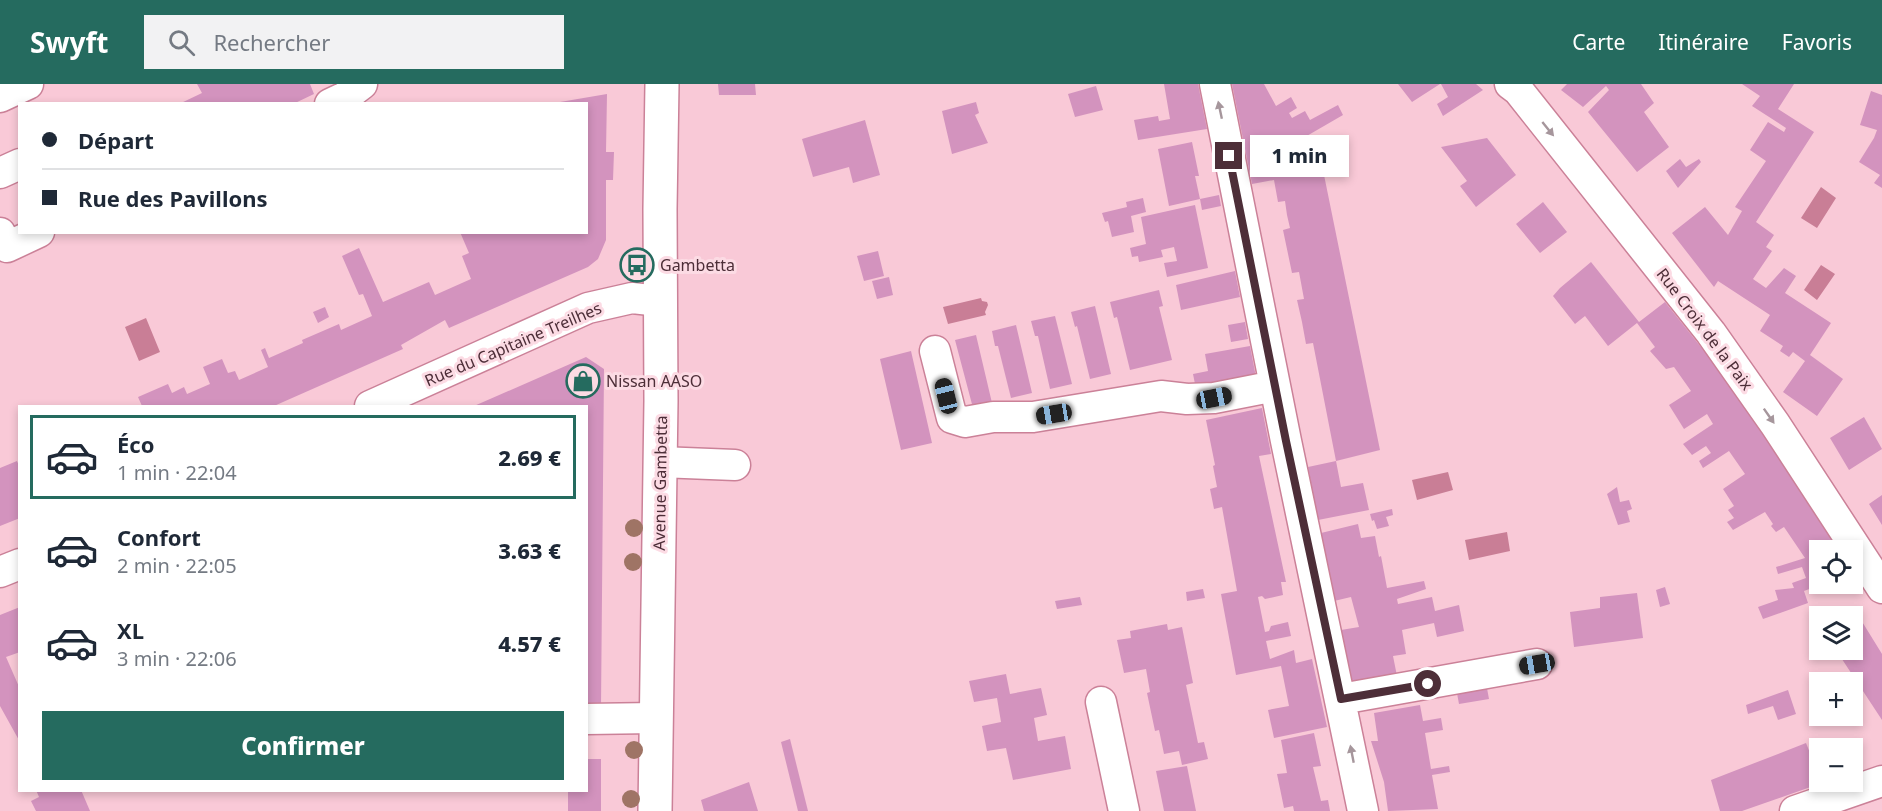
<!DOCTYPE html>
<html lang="fr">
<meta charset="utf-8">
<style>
:root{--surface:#fff;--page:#f2f2f3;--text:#1f2937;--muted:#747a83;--line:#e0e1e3;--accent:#256b5f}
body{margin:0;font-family:"Noto Sans",sans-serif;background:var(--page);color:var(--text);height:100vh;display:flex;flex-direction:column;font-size:22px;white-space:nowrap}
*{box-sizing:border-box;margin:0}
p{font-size:20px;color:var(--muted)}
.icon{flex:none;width:33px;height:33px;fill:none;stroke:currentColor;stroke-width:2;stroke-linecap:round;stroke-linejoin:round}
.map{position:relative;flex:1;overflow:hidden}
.side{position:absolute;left:18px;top:321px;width:570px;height:387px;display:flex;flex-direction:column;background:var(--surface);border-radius:0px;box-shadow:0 3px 9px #0003}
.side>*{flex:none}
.hud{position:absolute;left:18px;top:18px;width:570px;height:132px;border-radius:0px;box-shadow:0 3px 9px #0003;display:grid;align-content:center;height:132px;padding:0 24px;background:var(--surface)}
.fabs{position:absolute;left:1809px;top:456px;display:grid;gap:12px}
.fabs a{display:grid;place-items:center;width:54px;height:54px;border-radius:0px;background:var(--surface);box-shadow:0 3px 9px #0003;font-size:30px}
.end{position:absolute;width:27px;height:27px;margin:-14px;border:8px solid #4d2e38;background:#fff;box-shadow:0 0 0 3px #fff}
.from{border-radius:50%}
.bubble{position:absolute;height:42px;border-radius:0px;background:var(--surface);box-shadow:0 3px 9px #0003;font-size:20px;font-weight:800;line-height:42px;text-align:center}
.car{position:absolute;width:18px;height:36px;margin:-18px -9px;border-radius:8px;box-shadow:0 0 4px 2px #0007;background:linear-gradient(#222 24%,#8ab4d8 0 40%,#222 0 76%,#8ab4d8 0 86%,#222 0)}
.hud b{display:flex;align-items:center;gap:21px;height:57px;font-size:22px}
.hud b+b{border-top:2px solid var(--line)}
.hud i{width:15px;height:15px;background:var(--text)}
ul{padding:10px 0 0;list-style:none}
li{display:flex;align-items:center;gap:18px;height:84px;margin:0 12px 9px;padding:0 12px;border:3px solid transparent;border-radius:0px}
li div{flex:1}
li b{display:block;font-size:22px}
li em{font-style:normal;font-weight:800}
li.on{border-color:var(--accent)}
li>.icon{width:54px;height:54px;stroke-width:1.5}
.primary-button{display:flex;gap:12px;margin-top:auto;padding:12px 24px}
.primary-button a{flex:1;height:69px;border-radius:0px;background:var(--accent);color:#fff;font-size:24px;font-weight:800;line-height:69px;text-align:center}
header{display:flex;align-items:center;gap:36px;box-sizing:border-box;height:84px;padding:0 30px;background:var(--accent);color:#fff}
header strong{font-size:28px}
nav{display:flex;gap:33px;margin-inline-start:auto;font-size:21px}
.search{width:420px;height:54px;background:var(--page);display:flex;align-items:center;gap:15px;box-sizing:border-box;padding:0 21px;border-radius:0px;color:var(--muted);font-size:22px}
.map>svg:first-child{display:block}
</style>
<header>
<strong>Swyft</strong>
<div class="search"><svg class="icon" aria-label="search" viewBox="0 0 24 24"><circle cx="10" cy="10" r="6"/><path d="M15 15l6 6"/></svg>Rechercher</div>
<nav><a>Carte</a><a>Itinéraire</a><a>Favoris</a></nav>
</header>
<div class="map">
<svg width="1882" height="727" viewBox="0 0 1882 727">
<rect width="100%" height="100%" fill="#f9c9d7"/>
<path fill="#c97e96" d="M1821 103 1836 114 1817 144 1801 134Z
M1821 181 1835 190 1817 216 1804 206Z
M981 214 982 217 987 218 988 221 985 228 986 231 948 240 943 223Z
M146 234 160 268 139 277 125 243Z
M1448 388 1453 406 1417 416 1412 396Z
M1507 448 1510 467 1469 476 1465 456Z"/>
<path fill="#d393be" d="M197 0H310L314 10 293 20H179L202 9Z
M718 0H755L756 11H719Z
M1164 0H1198L1207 45 1138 56 1134 36 1158 32 1159 37 1170 35Z
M1232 0H1264L1276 22 1291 13 1297 24 1289 29 1292 34 1305 27 1310 36 1338 21 1343 31 1286 64 1291 84 1309 81 1310 89 1323 86 1380 366 1336 377 1341 403 1363 399 1369 426 1318 436 1308 383 1336 377 1313 259 1306 260 1302 238 1297 216 1304 215 1299 188 1292 189 1283 146 1290 144 1287 131 1285 117 1278 118 1274 96 1252 100Z
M1398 0H1440L1412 18Z
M1441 0H1476L1483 6 1443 32 1437 20 1448 13Z
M1567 0H1641L1654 19 1644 28 1669 63 1637 88 1588 28 1609 6 1606 2 1583 23 1561 6Z
M1742 0H1794L1778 25 1814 48 1756 138 1774 151 1766 163 1772 167 1753 195 1766 204 1784 184 1796 192 1785 209 1831 239 1810 271 1843 295 1817 332 1783 308 1805 277 1793 268 1789 273 1780 267 1783 262 1760 247 1770 231 1718 197 1714 203 1672 149 1705 123 1728 151 1742 127 1735 123 1766 77 1750 66 1768 38 1784 48 1786 44 1752 22 1760 12Z
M1096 2 1103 26 1075 33 1068 10Z
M1871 7 1882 11V104L1874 99 1880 91 1859 78 1874 54 1877 46 1860 41Z
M607 10 606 68H614L613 96H606V156L598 175 588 183 449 244 445 236 401 261 403 265 274 322H242V321L238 322H142L138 313 168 300 172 309 184 303 187 310 210 300 203 283 222 275 228 289 235 287 239 296 268 283 261 266 265 264 269 274 303 259 302 256 339 240 341 246 372 232 363 210 359 211 342 172 359 164 383 218 429 198 435 211 471 195 462 172 469 169 460 148H586V20L560 18Z
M976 18 979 29 975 31 988 59 952 70 942 27Z
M865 36 880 91 853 99 849 83 813 93 802 55Z
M1487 54 1516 91 1476 123 1460 102 1467 97 1441 63Z
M1192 58 1199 92H1195L1200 115 1169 122 1158 65Z
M1680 75 1686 83 1699 75 1701 78 1678 104 1666 87Z
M1219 111 1221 122 1202 126 1200 115Z
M1143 114 1146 128 1131 132 1134 148 1112 153 1108 137 1105 138 1102 129 1127 123 1126 118Z
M1543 118 1567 148 1540 169 1516 140Z
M1195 121 1208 184 1167 193 1164 179 1177 177 1174 163 1161 166 1163 173 1139 178 1138 172 1132 173 1130 164 1146 160 1141 133Z
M878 167 884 192 864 197 857 172Z
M1591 178 1639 238 1665 218 1728 297 1837 463 1839 466H1820V501L1804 507 1808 519 1763 535 1758 523 1778 516 1775 506 1794 504 1792 499 1806 494 1802 483 1778 490 1776 483 1805 474 1784 443 1776 448 1771 442 1773 440 1765 428 1733 446 1727 438 1734 434 1728 426 1734 422 1723 405 1745 390 1729 367 1703 384 1699 377 1711 369 1706 362 1692 371 1683 360 1713 340 1707 330 1684 345 1669 321 1691 307 1674 283 1666 285 1650 267 1655 263 1637 239 1608 262 1585 232 1575 240 1553 212 1560 204Z
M1235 187 1240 213 1181 226 1176 201Z
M889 193 893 211 877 215 872 197Z
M1159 206 1163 222 1159 223 1172 276 1130 286 1117 233 1114 234 1110 218Z
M1095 222 1111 290 1090 295 1077 242 1075 243 1071 228Z
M325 223 329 233 318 239 313 228Z
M1055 232 1072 300 1050 305 1038 252H1035L1031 237Z
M1245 238 1248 255 1231 258 1228 241Z
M1016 241 1032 309 1011 314 998 262H995L992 247Z
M976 251 992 319 973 324 955 256Z
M1250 262 1256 293 1196 305 1193 290 1208 287 1205 270Z
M911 267 932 359 901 366 880 275Z
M586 273 604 285 601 624H586V322H474Z
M1262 324 1271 370 1259 372 1286 498H1281L1283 511 1265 515 1262 512 1258 513 1265 548 1269 547 1271 542 1288 538 1291 552 1266 557 1270 575 1294 566 1296 579 1312 575 1327 643 1274 654 1268 626 1289 622 1281 582 1236 591 1221 510 1237 507 1222 423 1214 425 1210 405 1217 403 1213 382 1215 381 1206 336Z
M1864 333 1882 365 1849 386 1830 354Z
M17 377 20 384V434L0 442V384Z
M1617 403 1620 418 1629 416 1632 425 1627 427 1630 438 1618 441 1607 410Z
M1882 411V441L1869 420Z
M1392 425 1393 431 1386 433 1389 442 1377 445 1374 436 1372 437 1370 430Z
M1358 440 1361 454 1375 452 1379 473 1381 472 1387 504 1424 497 1426 505 1397 515 1398 520 1432 513 1435 527 1459 521 1464 547 1437 553 1434 539 1402 546 1406 570 1393 572 1397 592 1351 598 1341 546 1359 543 1351 513 1334 517 1321 449Z
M1665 503 1670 520 1660 523 1656 506Z
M1203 505 1205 514 1187 517 1186 508Z
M1637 509 1643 554 1574 563 1570 528 1600 524V513Z
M1080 513 1082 521 1057 525 1055 517Z
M20 523V562H18L20 568 6 573 20 605V658L0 622V531Z
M1853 523 1882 570V636L1836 566H1852V532H1838Z
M1167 540 1168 546 1182 543 1193 599 1186 601 1198 659 1204 658 1208 675 1182 681 1179 667 1164 670 1159 646 1155 647 1147 609 1150 608 1146 585 1124 589 1117 556 1131 554 1130 547Z
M1006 590 1010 610 1041 604 1047 631 1034 634 1038 657 1065 652 1071 685 1013 696 1006 664 987 667 982 642 1001 638 997 614 974 618 969 597Z
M1486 599 1489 615 1459 620 1456 604Z
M1788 606 1796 630 1778 636 1773 622 1748 630 1746 621Z
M1420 621 1423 637 1441 634 1443 646 1425 649 1431 685 1449 682 1450 688 1432 691 1438 725 1388 727 1384 698 1371 657H1378L1374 629Z
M1314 649 1321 682 1313 683 1321 717 1328 716 1330 727H1294L1293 722 1284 724 1277 690 1287 689 1281 656Z
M790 655 808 727H798L781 658Z
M1806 659 1822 699 1742 727H1720L1711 696Z
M586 675H601V727H568V706H586Z
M1187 682 1196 727H1164L1156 687Z
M749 698 758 727H704L701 716Z
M36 706H81L90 727H36L31 717 39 713Z"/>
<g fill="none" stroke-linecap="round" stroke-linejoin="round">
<defs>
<path id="minor" d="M1215 0 1286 357 1363 727
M1510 0 1518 6 1711 249 1775 340 1882 504
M0 13 28 0
M330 20 345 13 362 0
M0 89 20 80
M0 149 7 163 39 148
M935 267 952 334 965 338 993 333H1033L1161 312 1187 315 1214 314 1275 302
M370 322 588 224 632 214 660 217
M660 378 735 381
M0 488 20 480
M1341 615 1537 580
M1101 618 1124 727
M586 635 655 634
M1795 727 1882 697"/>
<path id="major" d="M655 727 661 317 660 125 662 0"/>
</defs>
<use href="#minor" stroke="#cb8198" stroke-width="33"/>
<use href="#major" stroke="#cb8198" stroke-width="36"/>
<use href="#minor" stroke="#fff" stroke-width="30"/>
<use href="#major" stroke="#fff" stroke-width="33"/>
</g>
<g fill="#9f7465">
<circle cx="634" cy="444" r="9"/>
<circle cx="633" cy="478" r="9"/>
<circle cx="634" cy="666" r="9"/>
<circle cx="631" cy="715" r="9"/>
</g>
<defs><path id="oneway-solid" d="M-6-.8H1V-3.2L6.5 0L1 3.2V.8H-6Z" transform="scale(1.5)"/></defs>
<g fill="#a6969c">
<use href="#oneway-solid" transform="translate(1220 26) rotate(-102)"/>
<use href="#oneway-solid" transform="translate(1548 45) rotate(51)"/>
<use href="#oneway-solid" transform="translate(1769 332) rotate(55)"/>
<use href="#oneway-solid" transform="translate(1352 670) rotate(-101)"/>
</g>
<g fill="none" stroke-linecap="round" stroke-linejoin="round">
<path stroke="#4d2e38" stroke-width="8" d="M1229 72 1286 357 1341 615 1428 600"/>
</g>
<defs>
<symbol id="bus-ring" viewBox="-11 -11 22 22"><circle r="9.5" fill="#fcdbe4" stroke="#256b5f" stroke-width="1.5"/><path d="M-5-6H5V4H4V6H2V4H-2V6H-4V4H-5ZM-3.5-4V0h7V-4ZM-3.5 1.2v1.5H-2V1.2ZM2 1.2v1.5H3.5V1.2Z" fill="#256b5f"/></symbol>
<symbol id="shop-ring" viewBox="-11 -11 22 22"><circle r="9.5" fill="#fcdbe4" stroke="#256b5f" stroke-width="1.5"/><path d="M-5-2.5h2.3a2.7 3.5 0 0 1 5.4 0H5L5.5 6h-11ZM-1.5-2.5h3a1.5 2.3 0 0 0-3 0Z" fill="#256b5f"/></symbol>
</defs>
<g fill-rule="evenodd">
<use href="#bus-ring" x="618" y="162" width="38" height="38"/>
<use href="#shop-ring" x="564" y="278" width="38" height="38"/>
</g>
<g text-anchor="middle" stroke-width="6" stroke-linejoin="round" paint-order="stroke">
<g font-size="16" fill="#4d2e38" stroke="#fcdbe4" text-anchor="start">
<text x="660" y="187">Gambetta</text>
<text x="606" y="303">Nissan AASO</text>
</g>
<g font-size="16" fill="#4d2e38" stroke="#fcdbe4">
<text transform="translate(1705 245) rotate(53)" y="6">Rue Croix de la Paix</text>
<text transform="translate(513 260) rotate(-23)" y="6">Rue du Capitaine Treilhes</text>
<text transform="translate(660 399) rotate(-89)" y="6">Avenue Gambetta</text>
</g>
</g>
</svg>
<div class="fabs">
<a><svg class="icon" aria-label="locate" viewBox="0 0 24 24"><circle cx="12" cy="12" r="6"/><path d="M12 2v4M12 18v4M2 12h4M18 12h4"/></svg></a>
<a><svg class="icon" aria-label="layers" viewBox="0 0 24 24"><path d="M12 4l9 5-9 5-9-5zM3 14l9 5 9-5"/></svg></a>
<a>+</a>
<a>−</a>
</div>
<i class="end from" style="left:1428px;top:600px"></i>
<i class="end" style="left:1229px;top:72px"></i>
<div class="bubble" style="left:1250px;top:51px;width:99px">1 min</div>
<i class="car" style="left:946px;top:312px;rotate:346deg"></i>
<i class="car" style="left:1214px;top:314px;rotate:79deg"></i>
<i class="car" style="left:1054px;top:330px;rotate:261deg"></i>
<i class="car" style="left:1537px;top:580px;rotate:260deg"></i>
<div class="hud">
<b><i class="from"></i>Départ</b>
<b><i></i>Rue des Pavillons</b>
</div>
<section class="side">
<ul>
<li class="on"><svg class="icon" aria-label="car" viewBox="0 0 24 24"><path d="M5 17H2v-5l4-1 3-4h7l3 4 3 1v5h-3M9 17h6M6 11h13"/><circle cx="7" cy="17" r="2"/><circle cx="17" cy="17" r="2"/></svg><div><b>Éco</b><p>1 min · 22:04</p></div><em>2.69 €</em></li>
<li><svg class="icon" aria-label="car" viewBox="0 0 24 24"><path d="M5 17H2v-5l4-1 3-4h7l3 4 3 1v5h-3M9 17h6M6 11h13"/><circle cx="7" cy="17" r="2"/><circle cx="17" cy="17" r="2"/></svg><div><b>Confort</b><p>2 min · 22:05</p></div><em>3.63 €</em></li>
<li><svg class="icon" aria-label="car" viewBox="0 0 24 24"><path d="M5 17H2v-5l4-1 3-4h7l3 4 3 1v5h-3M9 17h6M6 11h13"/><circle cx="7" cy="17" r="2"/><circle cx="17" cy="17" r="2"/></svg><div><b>XL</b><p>3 min · 22:06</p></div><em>4.57 €</em></li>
</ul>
<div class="primary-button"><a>Confirmer</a></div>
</section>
</div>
